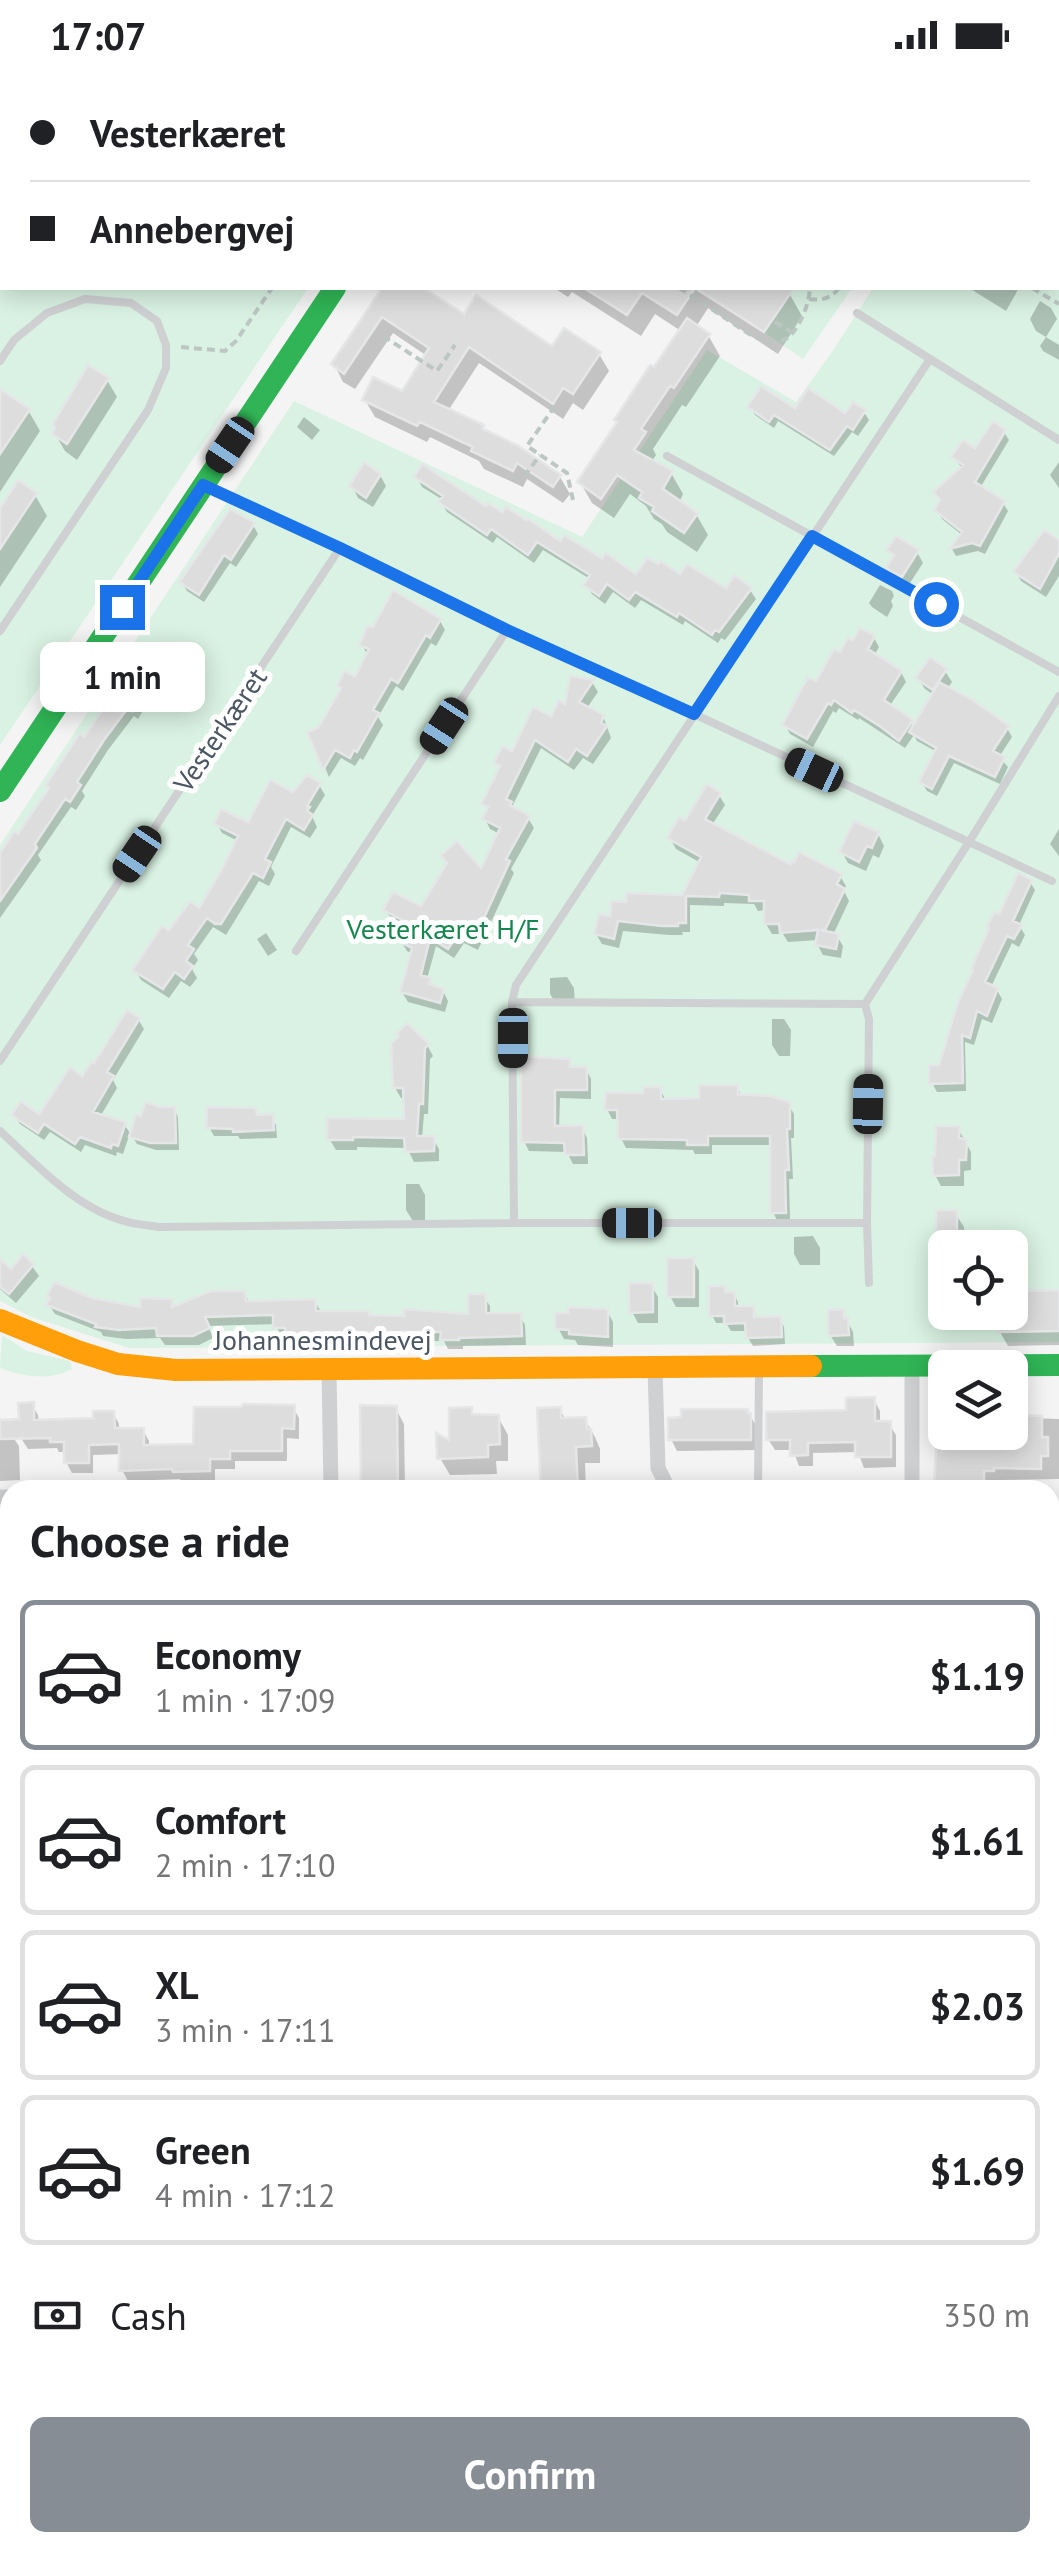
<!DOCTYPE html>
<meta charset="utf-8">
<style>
:root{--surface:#fff;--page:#f2f2f2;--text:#202124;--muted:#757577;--line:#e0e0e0;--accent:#868d94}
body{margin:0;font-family:"PT Sans",sans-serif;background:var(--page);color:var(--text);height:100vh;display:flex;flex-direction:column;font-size:38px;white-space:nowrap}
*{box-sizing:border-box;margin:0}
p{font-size:32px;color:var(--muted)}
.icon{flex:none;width:55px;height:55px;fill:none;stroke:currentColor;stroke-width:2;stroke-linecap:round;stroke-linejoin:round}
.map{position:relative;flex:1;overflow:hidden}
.details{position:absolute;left:0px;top:1410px;width:1060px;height:1072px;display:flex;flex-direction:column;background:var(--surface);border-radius:30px 30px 0 0;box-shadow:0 5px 25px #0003}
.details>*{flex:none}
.guide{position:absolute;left:0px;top:0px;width:1060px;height:220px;box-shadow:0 5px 25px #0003;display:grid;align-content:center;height:220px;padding:0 30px;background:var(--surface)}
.tools{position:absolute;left:928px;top:1160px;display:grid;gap:20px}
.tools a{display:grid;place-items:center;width:100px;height:100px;border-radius:15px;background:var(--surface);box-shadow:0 5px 25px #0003;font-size:50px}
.end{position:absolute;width:45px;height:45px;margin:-22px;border:12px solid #1a73e8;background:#fff;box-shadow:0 0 0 5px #fff}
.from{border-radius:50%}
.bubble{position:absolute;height:70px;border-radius:15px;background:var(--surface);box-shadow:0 5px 25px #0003;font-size:32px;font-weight:700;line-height:70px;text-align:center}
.car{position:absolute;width:30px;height:60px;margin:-30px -15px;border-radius:12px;box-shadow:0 0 8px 2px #0007;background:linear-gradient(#222 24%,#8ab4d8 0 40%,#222 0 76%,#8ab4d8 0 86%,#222 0)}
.guide b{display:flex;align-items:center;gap:35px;height:95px;font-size:38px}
.guide b+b{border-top:2px solid var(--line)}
.guide i{width:25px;height:25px;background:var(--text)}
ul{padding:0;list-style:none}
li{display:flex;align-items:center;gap:30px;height:150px;margin:0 20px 15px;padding:0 10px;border:5px solid var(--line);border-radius:15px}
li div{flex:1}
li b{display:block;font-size:38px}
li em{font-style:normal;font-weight:700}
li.selected{border-color:var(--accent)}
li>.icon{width:90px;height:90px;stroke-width:1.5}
h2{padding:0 30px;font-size:45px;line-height:120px}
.pay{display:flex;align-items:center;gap:25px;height:110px;padding:0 30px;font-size:38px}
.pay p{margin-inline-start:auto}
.cta{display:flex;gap:20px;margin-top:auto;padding:20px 30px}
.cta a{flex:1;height:115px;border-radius:15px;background:var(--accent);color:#fff;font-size:40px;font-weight:700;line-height:115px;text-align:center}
.status{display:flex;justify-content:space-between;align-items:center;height:70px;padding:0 50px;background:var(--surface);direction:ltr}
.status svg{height:28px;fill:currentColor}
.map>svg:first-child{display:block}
</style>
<div class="status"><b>17:07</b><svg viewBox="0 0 49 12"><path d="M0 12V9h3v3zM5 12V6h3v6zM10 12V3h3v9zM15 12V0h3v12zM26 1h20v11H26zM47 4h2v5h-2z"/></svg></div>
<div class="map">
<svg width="1059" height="2482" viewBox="0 0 1059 2482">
<rect width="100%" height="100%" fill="#f4f4f4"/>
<path fill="#d9f2e3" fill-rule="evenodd" d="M0 0H455L453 2H2V218H308L0 675Z
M674 0H1059V1272L129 1278 31 1247 0 1231V775L294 331 582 467 707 280 796 332 834 279 873 218H1058V2H678ZM945 1178H1010V1242H945Z
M785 218H852L803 289 764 262 791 222Z
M2 1265 27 1281 70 1291 72 1299C50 1311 23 1307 0 1298Z"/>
<path fill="#0003" d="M385 218H423L422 219 465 247 553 279 599 284 609 301 583 340 573 333 563 349 479 293 448 341 483 357 486 363 560 407 570 424 563 433 527 409 523 417 484 399 479 391 430 367 427 372 375 347 365 330 403 324 427 286 393 263 355 319 343 312 334 294Z
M554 218H780L789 223 802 246 778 284 708 238 696 257 708 265 720 286 686 337 682 335 653 379 656 385 651 392 671 403 683 424 679 433 696 444 708 465 697 482 667 462 662 454 654 449 646 436 630 424 614 448 592 433 580 412 681 261 655 244 641 266 572 222 568 227Z
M969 218H1019L1006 241Z
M1040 231 1051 238 1057 249 1046 267 1059 275V290L1043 281 1040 276 1046 267 1036 261 1030 249Z
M107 310 117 327 77 390 65 381 55 364Z
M0 328 28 340 40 361 0 422Z
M750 338 846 346 864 342 869 350 858 366 852 362 834 386 778 351 774 358 755 345Z
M304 347 320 360 312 370 297 357Z
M1004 362 1009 370 980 418 1003 433 1008 441 985 484 978 481 956 486 952 479 962 465 942 449 937 440 963 399 954 388 976 381Z
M1059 392V418L1050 405Z
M380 405 386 416 373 437 358 428 352 416Z
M417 407 636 508 681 507 726 522 750 520 756 529 725 570 721 568 718 573 685 551 683 555 641 530 635 538 613 522 605 534 592 524 586 515 590 509 543 480 534 493 497 467 493 473 447 442 441 432 443 430 422 417Z
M35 425 47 446 0 517V442Z
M253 455 258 464 236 497 230 493 204 532 187 521 182 512Z
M1059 473V506L1046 527 1021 511 1016 502Z
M889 480 917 482 923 493 908 516 896 509 889 498 895 489Z
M880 515 892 521 894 526 891 531 893 536 887 547 872 537 869 533Z
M440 551 445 560 436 576 431 573 403 621 396 616 378 647 383 655 363 690 360 688 355 696 341 688 329 707 311 664 320 660 342 621 339 616 356 610 368 586 362 574Z
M874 568 879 577 874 586 901 602 906 612 889 637 911 652 914 657 934 625 925 619 918 608 945 601 952 612 947 619 1007 658 1012 667 999 687 1008 697 1000 714 954 693 937 726 927 721 922 712 937 682 917 671 914 665 905 678 859 648 858 650 839 638 836 643 833 641 813 677 790 664 785 655 841 586Z
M171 587 177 597 166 614 161 611 138 649 134 646 108 680 82 721 85 726 76 740 71 737 38 785 41 790 0 848V795L113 630 109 623 126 606H137Z
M592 612 598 622 587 638 603 646 611 668 593 694 583 688 574 700 541 678 512 737 528 748 534 758 511 799 514 803 478 880 464 873 454 888 436 876 427 909 434 918 443 921 448 931 445 942 408 932 402 922 413 884 407 881 401 871 408 858 392 850 386 840H422L481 803 500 764 490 759 485 749 489 741 484 734 501 700 497 693 513 684Z
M319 715 325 725 312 746 317 757 310 768 291 757 271 797 275 804 269 816 259 811 226 865 213 857 194 884 198 890 192 899 197 908 190 917 181 911 169 928 141 910 135 900 169 864 200 841 238 771 222 763 217 753 249 756 294 725Z
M719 725 725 735 712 755 791 798 840 806 846 816 844 821 849 831 833 865 837 866 843 876 841 888 823 885 817 874 818 870 788 872 783 864H772L766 854 767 840 758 841 754 834 724 833V836L690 835V862H682L683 865H669L623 861 619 878 602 874 596 864 612 849 684 828 701 793 676 779 670 768Z
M1059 759V786L1050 774Z
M878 764 884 776 879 788 873 785 866 801 848 793 842 782Z
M1030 812 1035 820 1019 855 1025 865 1019 877 1012 873 991 917 997 920 1002 929 992 953 982 949 974 975 965 972 966 1021 937 1022 932 1013 941 998 1000 848Z
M266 863 277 880 268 886 257 869Z
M567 907 574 918 575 935H557L550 924V908Z
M138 949 144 959 113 1010 117 1018 100 1047 124 1054 130 1063 123 1084 117 1082 116 1086 85 1075 81 1082 50 1062 44 1070 20 1054 14 1045 40 1047 82 1009Z
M772 949H784L791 960 790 986H779L772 975Z
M394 975H427L433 986 430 989 428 1044H424L422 1069H433L439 1079V1091L414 1092 407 1078 357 1077V1080H336L330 1070 406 1052V1028H401L395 1018Z
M569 991 573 999H586L591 1009V1029L560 1028 559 1059 582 1058 587 1068 588 1094H573L567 1082 529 1081 524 1071Z
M737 1017 742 1027 788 1034 794 1044V1068H791L793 1109H789L790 1152H778L773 1142V1075H712V1084H695L693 1080 626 1078 621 1068 620 1049H612L607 1039 660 1019 665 1029 701 1031Z
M174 1039 178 1047 179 1080H156L137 1074 132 1066Z
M255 1040 259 1048 271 1047 276 1055 277 1068 240 1069 238 1066H214L209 1057Z
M958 1058 971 1082V1100L964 1101V1116H941L935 1105Z
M406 1114H419L425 1125V1152L413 1151 406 1140Z
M955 1143 964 1157V1165L967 1166 973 1178H945V1189L944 1172 938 1162Z
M813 1166 820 1178V1195H800L794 1184V1167Z
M1010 1185H1019L1028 1199V1223L1059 1225V1275L1008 1276 1000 1262V1244L964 1249V1252L948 1253 940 1238 939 1225 945 1224V1242H1010Z
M693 1190 699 1201V1237H676L670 1226Z
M0 1192 11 1202 32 1196 39 1206 16 1233 0 1219Z
M651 1215 658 1227V1253H638L632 1242Z
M723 1218 726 1224H734L738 1232V1238H753L757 1250 780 1249 784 1257 785 1274 753 1276 748 1268V1261H731L726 1253H716L712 1245Z
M244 1223 250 1233 315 1232 322 1243 370 1248 470 1247 484 1227 490 1236V1246H520L525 1255 526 1275 463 1276V1279H448L444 1271H354L353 1277H313L310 1273H293L290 1267H281L276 1254 208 1256 213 1268 199 1275H165L160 1268 126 1269 103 1266 101 1262 55 1244 49 1235 91 1231 142 1240 172 1232 176 1238Z
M607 1241 613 1252V1277L578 1275 575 1270 564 1269 558 1258Z
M843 1242 853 1262 854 1276H837L830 1265Z
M874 1330 880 1341V1354H889L896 1365V1397L864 1398 858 1382 813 1383V1396H799L793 1380H775L768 1369 849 1342Z
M32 1335 38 1345 39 1352 95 1350 113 1343 119 1354V1360H143L149 1371V1378L196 1377 293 1337 299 1348V1369L287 1368V1391H235V1399H215V1411L181 1412 180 1409 128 1411 122 1400V1384L93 1385V1403H72L66 1392V1382H59L57 1378 28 1379 21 1368Z
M940 1335H945V1362H1010V1338H1024L1030 1348 1059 1349V1409L1000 1410V1413H990V1420H937Z
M396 1339 404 1354 405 1420H363Z
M470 1340 474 1347H498L508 1365V1391H496L497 1404 450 1405 440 1388 452 1375Z
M560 1340 566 1350H585L595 1367 600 1379V1393H585L586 1419 602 1420H544Z
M750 1345 756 1356V1380L677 1381 671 1369Z
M0 1348 19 1376 20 1410 0 1411Z
M10 1514V1694H1L0 1705V1594H2L0 1515Z
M1050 1624H1059V1675L1055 1668H1050Z
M1050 1725H1059V1785L1050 1786V1808Z
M0 1808H8L10 1812V1922H2V1955H0Z
M1050 2023H1059V2061H1050Z
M1050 2135 1059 2136V2236L1050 2235Z
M0 2154H10V2201H0Z
M0 2220H10V2318H0Z
M1050 2258H1059V2334H1050Z
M10 2399 8 2478H0V2400Z
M246 2472H278V2482H246Z
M338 2472H368V2482H338Z
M458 2472H490V2482H458Z
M548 2472H581V2482H548Z
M748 2472H779V2482H748Z
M869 2472H900V2482H869Z
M958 2472H992V2475L990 2482H955Z"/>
<path fill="#ddddde" stroke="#e5e6e7" stroke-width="2.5" d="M382 218H424L464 244 476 225 552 276 564 258 601 282 573 324 563 318 553 334 469 277 434 332 484 355 483 359 517 375 561 405 553 417 517 393 513 401 471 381 473 377 420 352 417 356 362 330 373 307 402 321 429 278 382 247 344 304 331 294Z
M584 218H695L677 245 642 223 627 245Z
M695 218H794L764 262Z
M687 248 710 264 674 318 670 316 641 359 646 362 634 380 673 401 663 419 698 443 684 463 652 441 654 437 639 428 642 422 617 405 601 429 577 412 617 352 614 350 650 295 654 297Z
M88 295 109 308 67 374 52 364 55 357 52 355Z
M761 316 795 338 808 318 845 343 853 332 866 340 853 360 847 356 830 380 774 345 769 352 747 337Z
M0 319 30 339 0 384Z
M993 351 1006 360 975 412 1005 431 980 476 972 473 949 479 962 462 934 440 940 430 933 422 963 395 951 387 963 370 975 378Z
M364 392 381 404 366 428 349 416Z
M422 394 486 436 488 433 502 442 506 437 526 450 527 448 560 471 564 465 602 488 606 483 636 504 647 488 658 494 660 491 680 504 687 494 726 518 734 505 752 518 719 562 715 560 712 565 679 543 677 547 635 522 629 530 607 514 599 526 583 515 590 505 537 472 528 485 491 459 487 465 438 432 443 426 414 407Z
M18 410 37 423 0 479V438Z
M230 439 255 453 231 490 224 485 199 525 179 512Z
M1044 460 1059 470V484L1040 519 1013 502Z
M896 466 919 480 902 507 886 498 894 485 886 480Z
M393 520 441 549 430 568 426 565 398 613 391 609 373 640 379 643 357 682 354 680 350 688 335 680 323 700 307 662 318 658 341 618 337 616 344 601 355 606 369 579 359 575 368 555 373 557Z
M860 558 875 566 868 579 902 601 884 630 913 650 899 671 881 657 854 640 852 643 834 630 831 635 828 633 807 669 782 655 808 607 816 611 834 579 840 582 848 568 853 570Z
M153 574 173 586 160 605 155 602 132 641 128 638 104 670 77 712 81 715 70 732 65 729 35 774 37 778 0 831V783L14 761 18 764 49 718 45 716 80 663 84 667 112 626 106 622 120 600 125 603 128 598 136 602Z
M930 587 947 599 933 620 915 608Z
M570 606 594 610 579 632 604 645 601 653 607 656 587 686 576 679 568 692 535 670 506 729 512 732 510 735 530 746 506 789 510 791 473 872 458 864 448 879 430 868 421 905 431 908 429 914 444 919 440 933 400 922 412 878 398 871 408 853 383 840 393 822 421 836 447 793 441 785 457 771 481 798 500 758 482 749 488 737 481 734 500 696 494 693 502 676 512 681 533 637 551 646 559 630 565 634Z
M939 612 973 630 1009 656 993 681 1005 687 995 707 949 686 932 719 919 712 936 678 909 662Z
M307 705 321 713 307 736 310 737 307 741 313 745 304 760 286 749 265 789 271 792 263 808 253 803 221 854H215L207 848 188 875 194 879 186 891 193 896 184 909 175 902 163 919 132 900 162 856 169 860 190 831 199 838 221 801 238 766 214 754 221 739 248 752 270 710 293 722Z
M707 714 721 723 705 749 790 794 792 791 794 792 799 782 842 804 837 814 845 819 825 860H821L839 864 836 879 815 875 818 860 780 863 779 854H764V831H749V825L720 823 719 827 686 826V853H678V856H662L618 851 614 869 594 864 599 844 610 846 611 831 626 832V823L682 825 701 787 667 768 679 747 685 750Z
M854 751 879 762 872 778 867 776 859 792 839 782Z
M1018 803 1032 810 1013 851 1022 855 1014 869 1007 866 985 912 998 918 987 946 977 941 970 968 962 965 963 1013 929 1014V995H939L958 932 973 900 971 899 989 858 987 857 994 842 999 844Z
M127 940 140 948 107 1002 114 1006 93 1042 126 1052 118 1076 112 1074 111 1078 80 1067 75 1074 44 1054 38 1063 11 1045 21 1031 39 1044 70 997 82 1006 92 991 94 993Z
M407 953 429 974 425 978 423 1034H419L417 1066H435L434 1081 405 1082 404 1068 353 1067V1070H327V1048L404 1049 403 1018H393L391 974 399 966 396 964Z
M521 986 570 989V997H587V1020H555V1056L583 1055 584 1085H565L564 1073 521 1072Z
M699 1015H738V1024L770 1026 790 1032V1059H787L789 1100H785L786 1143H770V1066H708V1075H687V1070L618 1069 617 1040H604L606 1022 643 1023V1017H661V1029L699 1028Z
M145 1032 160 1037H175L176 1073H150L129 1067 136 1044 141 1046Z
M207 1037 256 1038 257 1045 273 1044 274 1060 233 1062V1059L206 1058Z
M936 1056H960L959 1068 967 1069 966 1090H959V1105L933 1106 932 1086H935Z
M936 1140H957V1161H962V1178H942V1163H936Z
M23 1184 34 1194 9 1224 0 1217V1189L11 1199Z
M667 1188H694V1227H667Z
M54 1212 92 1228 140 1237V1228L173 1229 172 1237 211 1221H245L246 1231 316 1229V1241H369V1245L404 1246 403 1239 468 1244V1224H486V1243H521L522 1266 459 1268V1270H440L441 1262H349V1268H305V1264H285V1258H273V1245L205 1247 210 1258 193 1266H157L156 1258 119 1260 95 1257 96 1254 46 1235 50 1228 47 1226Z
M629 1213H653V1242L629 1243Z
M709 1216H725V1222H735V1236H754V1247L781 1246 782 1267 746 1268 745 1253 724 1254V1246H709Z
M1059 1220V1261L998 1262 997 1242H1010V1221Z
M568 1237 608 1239V1267L569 1264V1260L555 1259V1243H568Z
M844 1239V1248H848L849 1265 828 1266V1240Z
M875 1327V1351H891V1387H855V1372L808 1373V1385L790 1386V1370H766V1342L846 1340V1328Z
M34 1332V1350L93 1348V1341H114L115 1358H144V1375L193 1374 194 1337H241L244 1334 295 1335 294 1359 282 1358V1381H230V1389H210V1401L173 1402 172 1399 119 1401V1374L89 1375V1393H64V1372H50V1368L0 1369V1350L19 1349 18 1333Z
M360 1335 397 1336 398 1420H361Z
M472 1337V1344L499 1345 500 1374 488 1375V1387L437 1389 436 1363 449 1370V1338Z
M561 1337V1348L586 1347 587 1359H591L592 1376 576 1377 578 1420H541L537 1338Z
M681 1339H748V1343H751V1370H668V1348L681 1347Z
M1013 1345 1042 1346V1367H1048V1386H1041V1399L994 1398V1401H984V1420H934L937 1362H964V1371L1012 1372Z"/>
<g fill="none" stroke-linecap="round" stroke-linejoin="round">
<path stroke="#bcc7c4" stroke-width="4" stroke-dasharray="8 5" stroke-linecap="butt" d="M347 0 348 2
M685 0 689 2
M679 218C695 228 710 238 725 248 748 263 779 290 798 255 805 243 809 231 810 218
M1032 218 1059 234
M809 229C823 231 831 228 839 218
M775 252 793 263
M383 266 437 301 455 275
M181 277 225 281 236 271 272 218
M555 336 527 376 567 403 573 430
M511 410 526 404 540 385
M0 1573 10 1574
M0 1729H10
M1050 2355 1059 2356
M1050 2421 1059 2393
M1050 2459 1059 2458
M319 2472V2482
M911 2472V2482
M288 2482V2472
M499 2482V2472
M531 2482V2472
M935 2482 938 2472
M1030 2482 1033 2472"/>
<path stroke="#ced0d2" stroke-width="8" d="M932 0 936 2
M1058 79 1059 80
M857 243 1059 370
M0 291 14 270 47 243 85 229 131 233 157 251 166 275V298L148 340 0 561
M667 386 1059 602
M207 417 340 478 507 560 694 644 969 772 1059 626
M296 881 507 560
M512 932 865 934
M0 991 340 478
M0 1061C37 1095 77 1140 128 1152 138 1155 149 1155 159 1157L514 1153H867L869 1213
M514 1153 512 932 516 915 930 289
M867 1153 869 949 865 934 969 772 1052 811
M758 1420 759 1299"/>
<path stroke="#ced0d2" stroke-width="15" d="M912 1296V1420
M655 1299 658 1398 665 1412
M329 1301 331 1420
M0 1427H10
M1050 1693H1059
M1050 2093H1059
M0 2096 10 2095
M0 2361H10
M193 2472V2482
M807 2482V2472"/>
<path stroke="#30b455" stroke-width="22" d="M479 2 481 0
M0 721 335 218
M811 1296 1059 1295"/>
<path stroke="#ff9f0a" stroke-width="22" d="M0 1250 77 1281 118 1294 176 1300 811 1296"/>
</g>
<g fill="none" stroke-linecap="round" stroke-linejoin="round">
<path stroke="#1a73e8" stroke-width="12" d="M122 537 203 415 340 478 507 560 694 644 812 466 936 534"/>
</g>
<g text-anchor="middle" stroke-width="10" stroke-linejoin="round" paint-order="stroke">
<g font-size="28" fill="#4a5661" stroke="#fff">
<text transform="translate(220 660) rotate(-56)" y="10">Vesterkæret</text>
<text x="323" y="1280">Johannesmindevej</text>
</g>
<g font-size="28" fill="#17864f" stroke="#fff">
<text x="443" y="869">Vesterkæret H/F</text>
</g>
</g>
</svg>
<div class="tools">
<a><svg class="icon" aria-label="locate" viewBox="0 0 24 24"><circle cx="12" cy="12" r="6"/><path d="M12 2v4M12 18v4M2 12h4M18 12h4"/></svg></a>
<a><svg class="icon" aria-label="layers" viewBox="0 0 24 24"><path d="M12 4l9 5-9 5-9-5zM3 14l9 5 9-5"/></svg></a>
</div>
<i class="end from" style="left:936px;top:534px"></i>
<i class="end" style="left:122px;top:537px"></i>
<div class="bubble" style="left:40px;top:572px;width:165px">1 min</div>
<i class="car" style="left:230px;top:375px;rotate:214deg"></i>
<i class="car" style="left:444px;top:656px;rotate:213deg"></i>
<i class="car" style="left:814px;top:700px;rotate:295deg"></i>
<i class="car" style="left:137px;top:784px;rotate:214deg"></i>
<i class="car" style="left:513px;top:968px;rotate:180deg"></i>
<i class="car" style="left:868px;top:1034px;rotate:1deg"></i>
<i class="car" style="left:632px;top:1153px;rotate:270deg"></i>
<div class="guide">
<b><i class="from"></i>Vesterkæret</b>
<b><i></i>Annebergvej</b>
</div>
<section class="details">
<h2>Choose a ride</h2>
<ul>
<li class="selected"><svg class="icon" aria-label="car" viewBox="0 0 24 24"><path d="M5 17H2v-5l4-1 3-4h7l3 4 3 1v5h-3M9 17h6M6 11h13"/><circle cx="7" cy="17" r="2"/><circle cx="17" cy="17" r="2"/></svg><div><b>Economy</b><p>1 min · 17:09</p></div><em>$1.19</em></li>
<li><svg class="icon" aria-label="car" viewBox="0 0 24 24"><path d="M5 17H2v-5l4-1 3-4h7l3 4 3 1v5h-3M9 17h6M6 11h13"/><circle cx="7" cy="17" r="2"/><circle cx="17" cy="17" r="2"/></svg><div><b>Comfort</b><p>2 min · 17:10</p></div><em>$1.61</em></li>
<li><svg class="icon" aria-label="car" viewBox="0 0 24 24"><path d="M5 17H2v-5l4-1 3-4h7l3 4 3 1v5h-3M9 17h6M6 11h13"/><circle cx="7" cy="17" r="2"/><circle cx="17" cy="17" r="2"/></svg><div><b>XL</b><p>3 min · 17:11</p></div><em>$2.03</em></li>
<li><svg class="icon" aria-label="car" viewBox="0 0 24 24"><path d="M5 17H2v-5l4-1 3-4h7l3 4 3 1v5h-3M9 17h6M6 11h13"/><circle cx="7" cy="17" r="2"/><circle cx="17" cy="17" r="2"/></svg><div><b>Green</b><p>4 min · 17:12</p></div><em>$1.69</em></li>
</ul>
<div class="pay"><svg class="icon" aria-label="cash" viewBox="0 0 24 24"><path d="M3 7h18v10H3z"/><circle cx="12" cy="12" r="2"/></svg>Cash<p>350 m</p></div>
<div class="cta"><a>Confirm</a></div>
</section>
</div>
